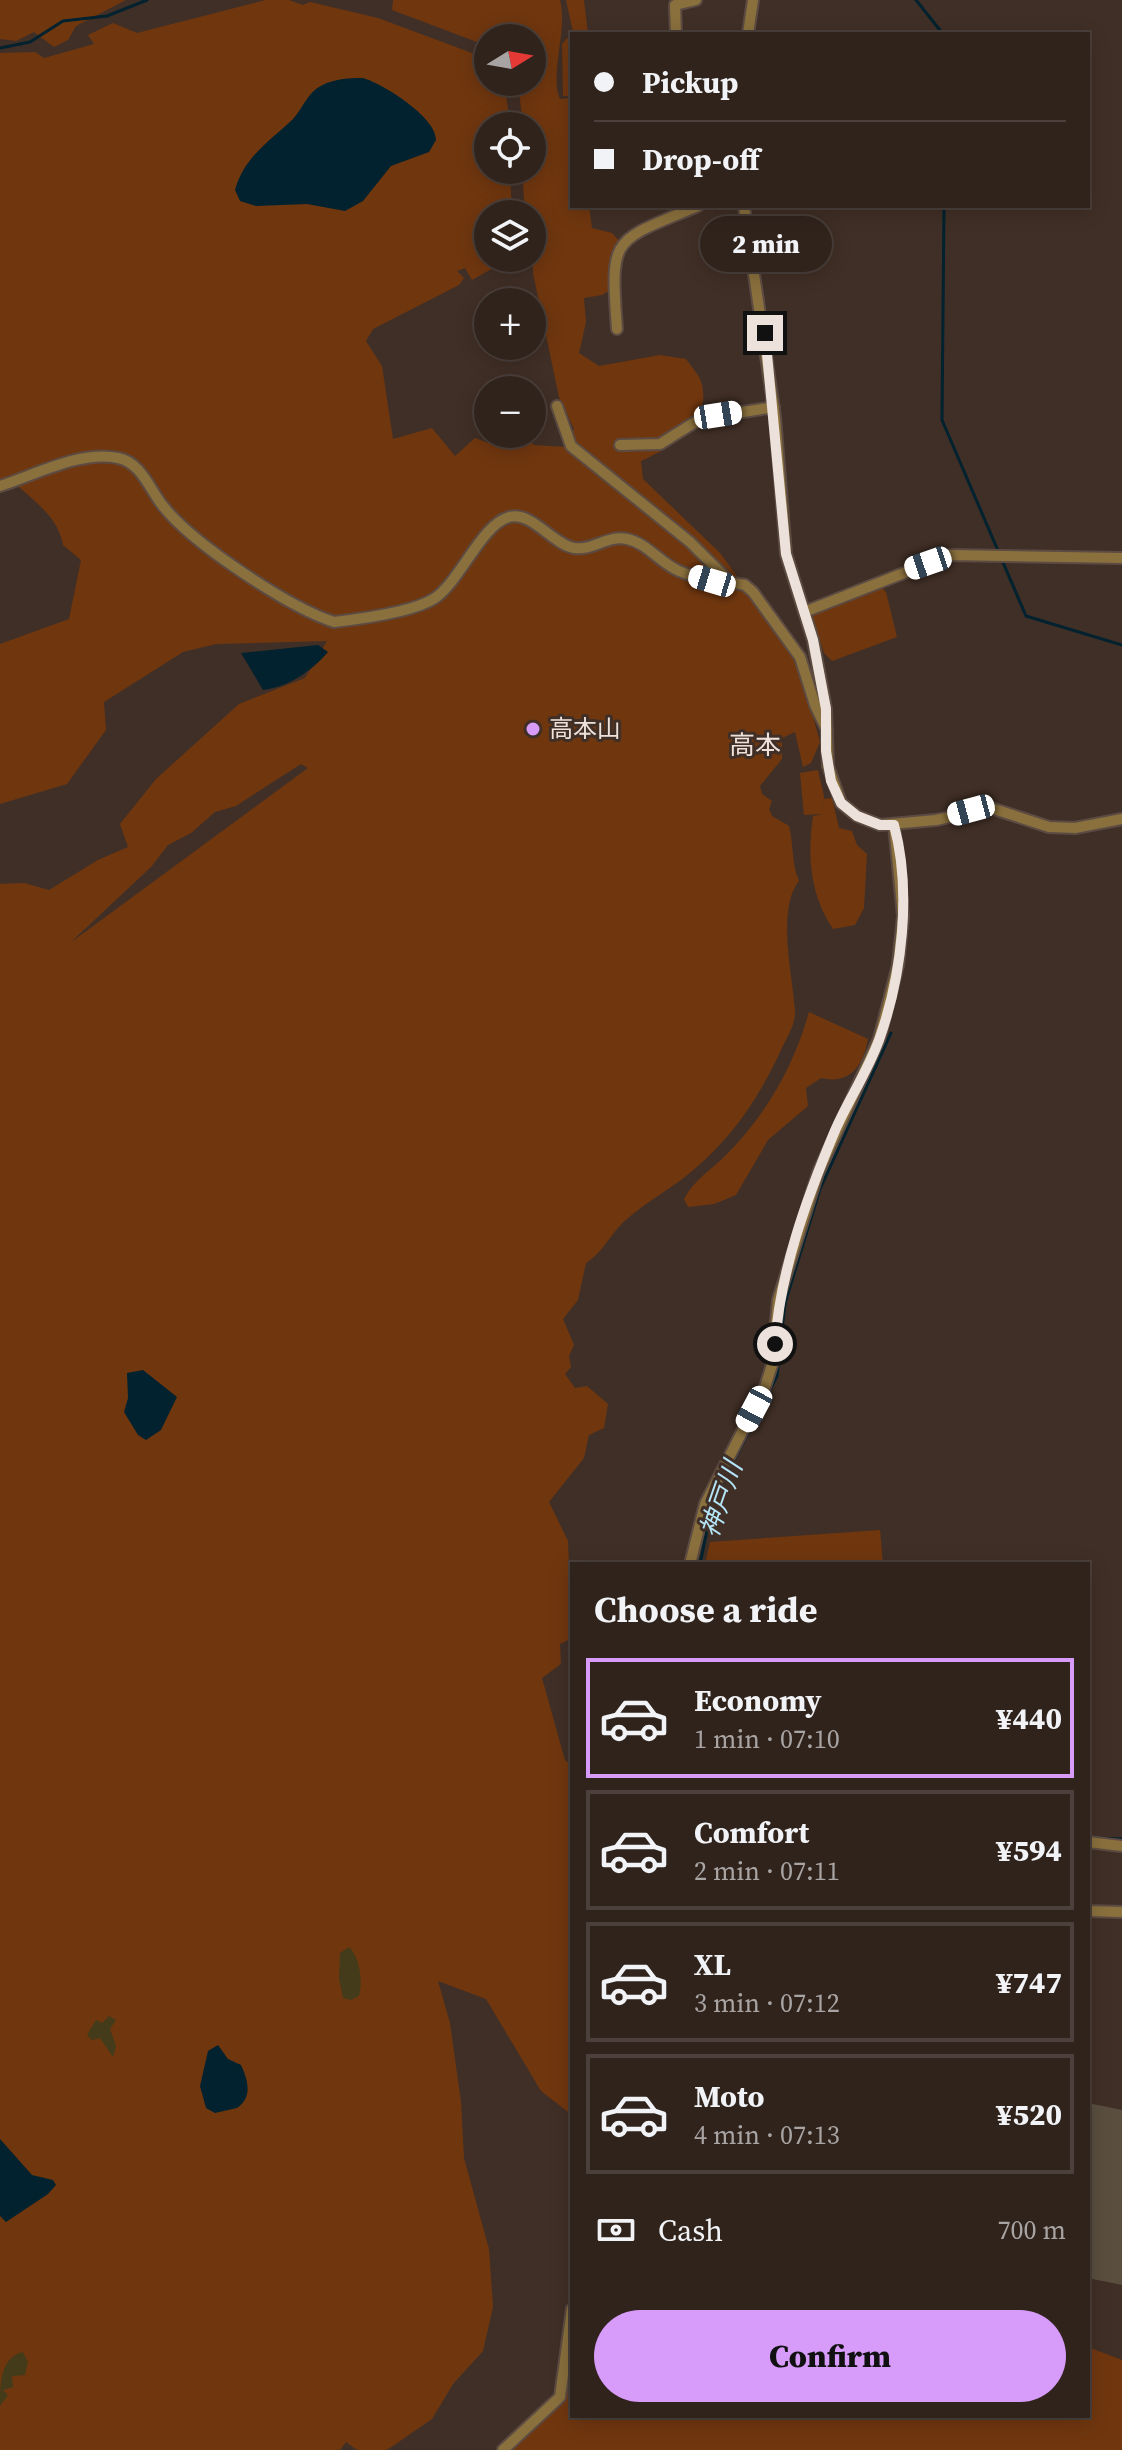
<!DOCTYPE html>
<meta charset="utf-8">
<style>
:root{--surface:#30231c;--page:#3c2f29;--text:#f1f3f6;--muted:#a8a4a3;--line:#4b403b;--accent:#d79bf9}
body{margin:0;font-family:"Source Serif 4","Noto Sans JP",serif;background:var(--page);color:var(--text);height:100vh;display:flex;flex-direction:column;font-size:30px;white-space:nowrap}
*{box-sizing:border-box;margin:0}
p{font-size:26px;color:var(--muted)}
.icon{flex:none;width:44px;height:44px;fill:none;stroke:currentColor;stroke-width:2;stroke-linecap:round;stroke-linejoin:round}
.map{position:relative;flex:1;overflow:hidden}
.drawer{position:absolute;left:570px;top:1562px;width:520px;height:856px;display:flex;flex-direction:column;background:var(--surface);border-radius:0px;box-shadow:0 4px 20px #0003,0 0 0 2px var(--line)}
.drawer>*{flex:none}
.guide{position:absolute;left:570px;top:32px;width:520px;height:176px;border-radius:0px;box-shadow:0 4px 20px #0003,0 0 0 2px var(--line);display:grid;align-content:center;height:176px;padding:0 24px;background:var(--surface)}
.needle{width:52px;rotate:79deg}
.tools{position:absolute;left:474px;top:24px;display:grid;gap:16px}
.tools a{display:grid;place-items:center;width:72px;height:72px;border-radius:50%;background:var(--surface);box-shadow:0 4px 20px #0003,0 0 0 2px var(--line);font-size:40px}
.end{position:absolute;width:36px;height:36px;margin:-18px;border:10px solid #ece1db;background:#111;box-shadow:0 0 0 4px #111}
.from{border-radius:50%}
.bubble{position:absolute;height:56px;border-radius:28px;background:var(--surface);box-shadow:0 4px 20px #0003,0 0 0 2px var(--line);font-size:26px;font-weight:800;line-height:56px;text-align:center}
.car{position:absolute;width:24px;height:48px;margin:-24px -12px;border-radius:10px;box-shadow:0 0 6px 2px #0007;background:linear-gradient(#fff 24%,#345 0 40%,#fff 0 76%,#345 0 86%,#fff 0)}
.guide b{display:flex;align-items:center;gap:28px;height:76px;font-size:30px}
.guide b+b{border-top:2px solid var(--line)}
.guide i{width:20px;height:20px;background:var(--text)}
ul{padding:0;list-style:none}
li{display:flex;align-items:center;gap:24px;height:120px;margin:0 16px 12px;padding:0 8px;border:4px solid var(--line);border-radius:0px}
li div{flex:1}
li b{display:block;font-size:30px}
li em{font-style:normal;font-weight:800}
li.active{border-color:var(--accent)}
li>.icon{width:72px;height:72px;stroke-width:1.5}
h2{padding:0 24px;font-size:36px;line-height:96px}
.pay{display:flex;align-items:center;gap:20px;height:88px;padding:0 24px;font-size:30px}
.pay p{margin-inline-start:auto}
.button{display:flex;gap:16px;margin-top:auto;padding:16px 24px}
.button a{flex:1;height:92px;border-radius:48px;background:var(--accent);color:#111;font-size:32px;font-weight:800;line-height:92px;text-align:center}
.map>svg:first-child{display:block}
</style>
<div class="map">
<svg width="1122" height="2450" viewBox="0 0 1122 2450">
<rect width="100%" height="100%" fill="#402f26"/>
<path fill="#70370f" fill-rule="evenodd" d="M0 0H126L76 26 68 40 54 47 34 32 16 41 0 39Z
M266 0H289L303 5 310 2 378 18 488 59V82H504L509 115 503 118V126H488V170H510L512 214H488V258H511L472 280 465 268 457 271 464 278 459 285 373 329 366 341 382 366 393 439 432 428 455 456 475 438 494 445 515 434H523L534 445 565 447 574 429 559 397 533 273 532 214H525L522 170H532V126H523L518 82H532V38H488V45L477 42 392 10 393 0H560C568 31 549 75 560 99L572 98V206H589L592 228 612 233 621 243 619 285 602 295 584 298 586 322 579 353 599 366 660 355 686 359C691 366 701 377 702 385 711 427 671 447 641 461L643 479 720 553 797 658 820 742 811 763 803 767 795 732 782 738V759L760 786 762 794 772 801 769 809 772 816 789 826C794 845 791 862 799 881 776 910 793 976 795 1011 796 1024 786 1039 781 1050 759 1098 732 1138 691 1172 671 1189 647 1201 627 1219 611 1232 604 1252 586 1263L578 1300 563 1319 574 1345 569 1356 571 1367 565 1374 575 1388 587 1386 608 1404 604 1428 589 1435 584 1458 549 1502 568 1541 572 1638 560 1644 561 1664 542 1678 565 1760 572 1765V2115L541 2091 486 1999 438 1981 450 2023 461 2102 464 2158 489 2249 493 2307 483 2351 453 2384 432 2419 387 2450H357L346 2442 340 2450H0V884L24 883 49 890 98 860 128 847 120 824 156 779 239 704 305 678 327 641 216 644 183 652 104 702 106 730 67 784 0 804V644L69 619 81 560 63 545C58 515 30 498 9 478L0 480V53L35 52 44 58 94 44 88 35 113 23 137 33ZM301 764 308 768 70 943 151 867 168 845 191 833 215 812 236 806Z
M566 0H584L588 34H572V96H563L562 44 573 32Z
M881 587 886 592 897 637 832 661 824 653 812 615Z
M818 770 824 796 823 812 824 799 832 798 839 828 852 831 857 845 867 854 864 908 855 925 833 929C810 895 807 856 813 816L822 814 804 815 800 773Z
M809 1012 868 1039C863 1065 851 1085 821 1078L806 1088 808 1106 768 1140 736 1195 714 1204 688 1207 684 1199C694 1180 711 1170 726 1155 766 1115 794 1066 809 1012Z
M880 1530 883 1564H705L710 1542Z
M1088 2347 1122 2360V2450H510L570 2387 572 2370V2416H1088Z"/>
<path fill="#433b1a" d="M349 1947C360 1957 363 1982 359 1996L351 2000 343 1998 339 1978 340 1953Z
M109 2016 116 2020 110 2029 116 2046 113 2057 100 2038 92 2040 87 2035 96 2020 102 2023Z
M23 2352 28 2362 25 2375 12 2376 13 2387 3 2390 8 2395 0 2406C0 2385 0 2357 23 2352Z"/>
<path fill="#01222e" d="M363 78C384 84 437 118 436 140L429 152 391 166 363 201 345 211 307 204 256 206 240 201 235 190C244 157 270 141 293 119 301 110 306 97 316 89 329 79 348 78 363 78Z
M318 645 328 652C312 671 288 687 263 690L241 653Z
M143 1370 177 1397 161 1430 146 1440 138 1435 124 1412 128 1398 127 1373Z
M218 2045 228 2059 241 2065C248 2080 253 2097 237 2108L215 2113 206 2108 200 2086 208 2051Z
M0 2139 32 2175 53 2180 56 2185 48 2194 6 2222 0 2216Z"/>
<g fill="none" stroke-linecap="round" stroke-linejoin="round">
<path stroke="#01222e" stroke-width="3" d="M916 0 943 34
M0 48 30 42 63 21 107 16 147 0
M944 206 942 420 1026 616 1122 645
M700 1564 711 1511 724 1480 777 1376 785 1303 820 1189 891 1033
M1096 1838 1122 1839"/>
</g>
<path fill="#5a4f3f" d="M1088 2103 1122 2110V2285L1088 2278Z"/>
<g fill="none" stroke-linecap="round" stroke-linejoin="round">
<defs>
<path id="street" d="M676 34 675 5 696 0
M748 34 753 0
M744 206 775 417 786 554 813 640 826 709 828 766 841 803 857 816 880 825 936 820 991 808 1049 827 1075 828 1122 819
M617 329C610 234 612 242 698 206
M557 406 571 446 690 542 731 583
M620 445 660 444 700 419 774 407
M0 486C35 475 81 450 118 458 141 462 150 490 163 506 192 543 288 607 334 622 360 619 414 612 435 598 460 581 482 524 509 517 532 511 552 544 574 548 593 551 607 535 627 539 647 543 660 563 679 571 700 580 723 581 745 585L753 592 800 657 815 705 827 730
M804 612 950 555 1122 558
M690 1564 705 1504 765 1387 772 1365 778 1300 818 1173 879 1039 898 965 903 916 894 825
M1088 1842 1122 1846
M1088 1911 1122 1912
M503 2450 560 2397 572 2309"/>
</defs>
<use href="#street" stroke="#5c4b43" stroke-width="14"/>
<use href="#street" stroke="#8a703d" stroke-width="10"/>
</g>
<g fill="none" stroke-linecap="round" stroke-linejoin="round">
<path stroke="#ece1db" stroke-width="10" d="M765 333 786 554 813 640 826 709V751L831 781 841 803 857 816 880 825H894C912 891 902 976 879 1040 867 1073 847 1102 834 1133 806 1200 780 1272 775 1344"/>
</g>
<circle fill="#d79bf9" stroke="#402f26" stroke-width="3" cx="533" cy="729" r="8"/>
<g text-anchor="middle" stroke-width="6" stroke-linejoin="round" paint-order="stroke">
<g font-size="24" fill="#ece1db" stroke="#402f26" text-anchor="start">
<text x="549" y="737">高本山</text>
</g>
<g font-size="26" fill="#ece1db" stroke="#402f26">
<text x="755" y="754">高本</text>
</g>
<g font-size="26" font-style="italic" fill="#b5e5f9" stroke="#402f26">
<text transform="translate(721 1499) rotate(-71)" y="9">神戸川</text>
</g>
</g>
</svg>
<div class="tools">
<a><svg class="needle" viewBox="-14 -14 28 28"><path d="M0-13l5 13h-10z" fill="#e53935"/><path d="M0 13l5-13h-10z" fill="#a8a4a3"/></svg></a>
<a><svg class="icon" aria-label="locate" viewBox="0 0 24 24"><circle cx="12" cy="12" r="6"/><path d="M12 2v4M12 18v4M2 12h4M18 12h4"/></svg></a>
<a><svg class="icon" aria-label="layers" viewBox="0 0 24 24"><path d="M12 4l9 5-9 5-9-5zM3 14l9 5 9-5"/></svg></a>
<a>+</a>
<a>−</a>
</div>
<i class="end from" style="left:775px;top:1344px"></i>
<i class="end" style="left:765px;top:333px"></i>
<div class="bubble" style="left:700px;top:216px;width:132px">2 min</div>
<i class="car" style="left:718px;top:415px;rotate:81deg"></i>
<i class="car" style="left:928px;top:563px;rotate:251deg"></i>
<i class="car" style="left:712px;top:581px;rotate:287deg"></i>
<i class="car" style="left:971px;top:810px;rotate:255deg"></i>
<i class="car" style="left:754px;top:1409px;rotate:208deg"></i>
<div class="guide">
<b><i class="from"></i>Pickup</b>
<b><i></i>Drop-off</b>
</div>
<section class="drawer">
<h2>Choose a ride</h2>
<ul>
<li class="active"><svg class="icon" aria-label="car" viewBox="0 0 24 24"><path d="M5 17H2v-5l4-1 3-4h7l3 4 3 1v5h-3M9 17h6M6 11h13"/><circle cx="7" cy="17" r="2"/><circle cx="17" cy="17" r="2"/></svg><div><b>Economy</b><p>1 min · 07:10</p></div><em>¥440</em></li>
<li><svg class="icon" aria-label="car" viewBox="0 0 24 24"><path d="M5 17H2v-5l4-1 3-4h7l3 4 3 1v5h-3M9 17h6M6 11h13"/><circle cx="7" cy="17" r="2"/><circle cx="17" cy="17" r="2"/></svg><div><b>Comfort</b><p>2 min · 07:11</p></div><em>¥594</em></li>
<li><svg class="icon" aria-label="car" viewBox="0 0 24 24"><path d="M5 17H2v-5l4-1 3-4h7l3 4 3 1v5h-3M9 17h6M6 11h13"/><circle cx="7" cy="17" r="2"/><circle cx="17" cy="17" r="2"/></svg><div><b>XL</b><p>3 min · 07:12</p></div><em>¥747</em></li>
<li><svg class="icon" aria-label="car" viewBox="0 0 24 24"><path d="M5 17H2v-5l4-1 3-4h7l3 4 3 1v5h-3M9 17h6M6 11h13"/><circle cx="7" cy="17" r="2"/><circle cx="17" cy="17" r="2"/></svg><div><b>Moto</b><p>4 min · 07:13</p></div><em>¥520</em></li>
</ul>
<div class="pay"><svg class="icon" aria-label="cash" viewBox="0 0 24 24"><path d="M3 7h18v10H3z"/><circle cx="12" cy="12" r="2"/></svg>Cash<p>700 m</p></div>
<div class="button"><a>Confirm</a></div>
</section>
</div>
